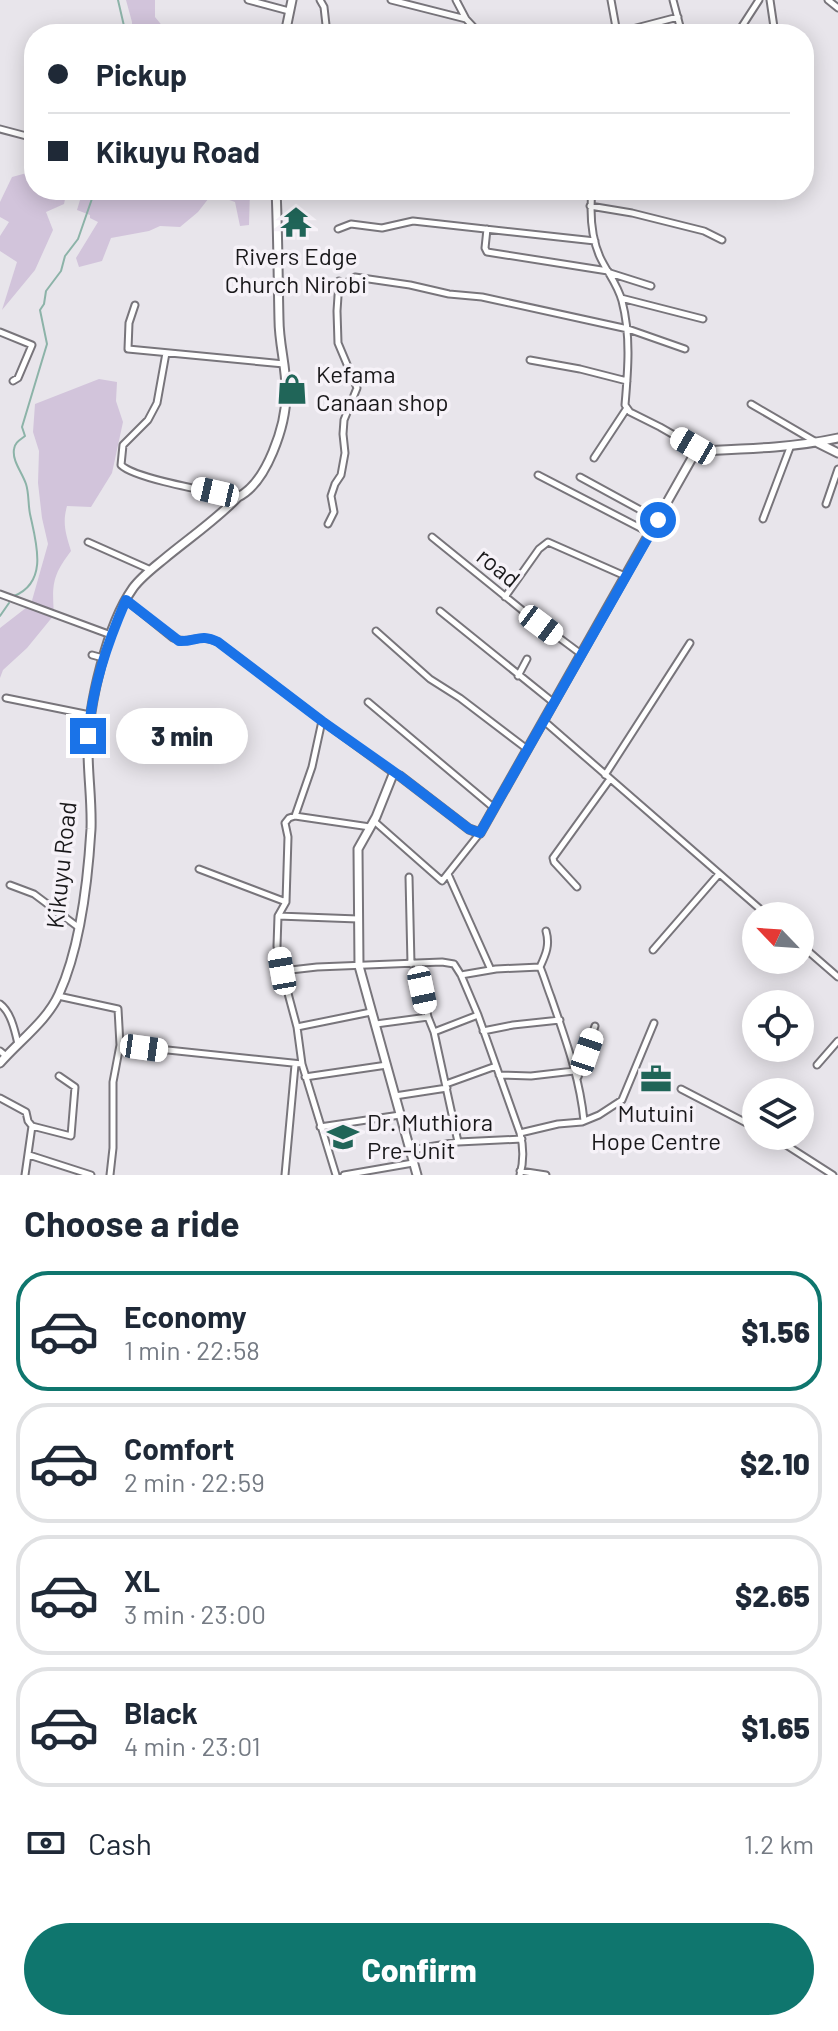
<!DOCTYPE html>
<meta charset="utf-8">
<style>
:root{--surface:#fff;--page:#f2f2f3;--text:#1f2937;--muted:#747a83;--line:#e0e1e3;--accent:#0f766e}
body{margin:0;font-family:Barlow,sans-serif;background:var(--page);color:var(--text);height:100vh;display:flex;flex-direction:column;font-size:30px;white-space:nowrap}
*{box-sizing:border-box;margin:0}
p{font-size:26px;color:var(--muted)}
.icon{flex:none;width:44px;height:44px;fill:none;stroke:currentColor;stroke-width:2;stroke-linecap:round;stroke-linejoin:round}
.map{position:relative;height:1175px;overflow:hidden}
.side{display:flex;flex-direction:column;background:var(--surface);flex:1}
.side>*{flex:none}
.guide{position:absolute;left:24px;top:24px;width:790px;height:176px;border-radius:32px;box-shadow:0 4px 20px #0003;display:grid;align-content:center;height:176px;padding:0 24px;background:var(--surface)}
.needle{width:52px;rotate:295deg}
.controls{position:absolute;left:742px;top:902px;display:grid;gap:16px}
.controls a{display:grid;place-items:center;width:72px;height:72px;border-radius:50%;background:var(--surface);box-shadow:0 4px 20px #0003;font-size:40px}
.end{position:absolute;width:36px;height:36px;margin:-18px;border:10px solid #1a73e8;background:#fff;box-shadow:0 0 0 4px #fff}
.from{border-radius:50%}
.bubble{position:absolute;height:56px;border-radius:28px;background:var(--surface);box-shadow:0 4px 20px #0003;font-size:26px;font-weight:800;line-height:56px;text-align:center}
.car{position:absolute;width:24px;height:48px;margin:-24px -12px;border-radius:10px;box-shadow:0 0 6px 2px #0007;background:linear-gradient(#fff 24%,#345 0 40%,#fff 0 76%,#345 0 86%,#fff 0)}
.guide b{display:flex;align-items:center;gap:28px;height:76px;font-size:30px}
.guide b+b{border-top:2px solid var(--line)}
.guide i{width:20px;height:20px;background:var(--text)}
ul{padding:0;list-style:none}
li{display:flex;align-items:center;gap:24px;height:120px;margin:0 16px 12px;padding:0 8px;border:4px solid var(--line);border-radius:32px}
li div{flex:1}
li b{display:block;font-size:30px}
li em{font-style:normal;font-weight:800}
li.selected{border-color:var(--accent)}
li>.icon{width:72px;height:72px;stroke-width:1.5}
h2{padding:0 24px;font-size:36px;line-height:96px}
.pay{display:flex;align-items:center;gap:20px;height:88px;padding:0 24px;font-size:30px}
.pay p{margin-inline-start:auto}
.action{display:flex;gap:16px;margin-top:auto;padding:16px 24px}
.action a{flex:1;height:92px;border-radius:48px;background:var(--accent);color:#fff;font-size:32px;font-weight:800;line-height:92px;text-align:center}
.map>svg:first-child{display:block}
</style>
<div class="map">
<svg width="838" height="1175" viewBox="0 0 838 1175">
<rect width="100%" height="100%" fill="#e8e5eb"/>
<path fill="#d2c4db" d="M126 0H155V17L169 34H132V22Z
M34 171V190H67L64 204 46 212 53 230 35 270 2 310 17 262 0 251V236L9 222 0 217V202L12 177Z
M83 190H250L249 225 240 226 235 202 212 194 198 212 180 227 160 226 149 231 111 238 102 261 79 267 76 258 98 222 90 218V215L77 210Z
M99 379 117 382 116 401 123 422 112 473 91 507 67 506C62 524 66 534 71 551 52 576 52 585 54 615L27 648 3 670 0 678V628L31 604 48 544 42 518 38 483 39 451 33 432 35 404Z"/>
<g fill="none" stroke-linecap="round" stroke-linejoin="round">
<path stroke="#8cb3a8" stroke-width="2" d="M118 0 124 26V34
M14 596C49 582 36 542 30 514 28 504 29 493 26 484 22 472 12 461 14 449 15 442 20 440 25 436L22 427 47 344 40 310 44 304 46 291 61 271 65 256 78 239 95 190
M0 616 9 603"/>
<defs>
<path id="minor" d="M248 0 289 11
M320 0 324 7 327 34
M391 0 466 19
M456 0 466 19 480 34
M611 0 617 33
M673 0 682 34
M770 0 775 34
M828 0 838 8
M617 33 678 17
M737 34 759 0
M0 129 34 138
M592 190C590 211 591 237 600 257 607 272 618 285 622 301 631 335 628 370 625 405L630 412 660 427 693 446 696 451
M590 206 632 213 704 231 722 240
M338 229 351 224 382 228 413 221 595 241
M487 229 485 248 487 252 608 271
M610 273 651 286
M621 298 703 319
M135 305 129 323 128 349 284 364
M0 332 32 345 18 378 13 381
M166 353 157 403 148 420 123 445 121 465C135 479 213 492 237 497
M530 360 580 369 627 381
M751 404 816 442
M594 458 627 408
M538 475 650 533
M580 477 657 519
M826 504 838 469
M763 519 791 445
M328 524 334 512 331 496 335 484 341 475 345 453 343 434 344 420 357 388 338 343 337 311 339 281 343 285 355 277 410 285 449 294 482 297 628 329 685 349
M432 537 522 610 581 654
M88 542 151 570
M0 594 111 635
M505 597 539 549 548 542 625 576
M126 600 173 638C190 646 198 632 218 642L322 721 395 774
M440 611 554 703
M376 631 430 679 460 698 527 749
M92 655 103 658
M518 676 527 659
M6 698 90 715
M368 702 494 808
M544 721 768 916
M605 775 690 643
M295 816 312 767 322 721
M374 821 442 881 480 833
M199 869 286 902
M448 874 491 970
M409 877 411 964
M10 885 34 894 78 927
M577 887 554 862 553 858 610 779
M278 916 358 919
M800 944 838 977
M653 950 719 874
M417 964 428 1017 434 1032 458 1142
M540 967C546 954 550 945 546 931
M282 971 317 967 442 962 454 964 461 975 478 1015 520 1133C524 1148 524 1160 520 1175
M461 975 496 969 540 967C544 976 547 987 551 997 565 1038 580 1078 584 1121
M58 996 118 1009 120 1045 302 1064
M0 1004C11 1012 15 1031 18 1044
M376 1024 428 1017
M297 1027 371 1012
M483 1031 513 1025 560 1020
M434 1032 478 1015
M0 1051 6 1056
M817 1065 838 1041
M499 1075 531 1076 574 1071
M305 1077 387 1065
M578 1077 595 1026
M446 1084 496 1066
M681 1089 756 1128
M395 1096 447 1088
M0 1098 26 1112 28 1121 32 1126 25 1175
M32 1126 71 1136 75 1087 59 1076
M320 1127 400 1115
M520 1133 558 1124 582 1122 599 1115 622 1100 654 1023
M772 1136 833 1175
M411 1150 458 1142 522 1139
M29 1155 91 1175
M520 1171 546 1175
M110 1175 113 1148V1082L120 1045
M285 1175 295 1065
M336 1175 302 1064 297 1027 282 971 277 946 278 916 286 902 288 837 285 823 289 818 295 816 370 827
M344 1175 413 1163"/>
<path id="secondary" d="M285 34 292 0
M818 443 838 453
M0 1063C19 1041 47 1021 59 994 80 948 88 879 91 829 92 802 88 776 88 750 88 705 107 625 133 588 141 577 153 568 164 559 188 539 216 520 238 497 267 483 286 425 286 394 287 369 279 345 279 320 278 277 278 233 276 190
M417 1175 359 966 358 849 376 817 392 777 395 774 400 776 469 829 480 833 696 451C743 449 792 448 838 438"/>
</defs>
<use href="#minor" stroke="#78757b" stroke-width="9"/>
<use href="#secondary" stroke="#78757b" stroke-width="11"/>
<use href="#minor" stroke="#fff" stroke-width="5"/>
<use href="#secondary" stroke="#fff" stroke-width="7"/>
</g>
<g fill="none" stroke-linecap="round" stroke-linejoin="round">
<path stroke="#1a73e8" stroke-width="10" d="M88 736C92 688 107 644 126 600L179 641C196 642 200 633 218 642L322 721 400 776 469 829 480 833 658 520"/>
</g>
<defs>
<symbol id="temple-bare" viewBox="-9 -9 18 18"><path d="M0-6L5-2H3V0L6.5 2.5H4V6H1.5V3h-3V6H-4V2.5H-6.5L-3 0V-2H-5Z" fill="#206558" stroke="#f6f2f8" stroke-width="2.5" paint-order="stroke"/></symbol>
<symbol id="shop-bare" viewBox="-9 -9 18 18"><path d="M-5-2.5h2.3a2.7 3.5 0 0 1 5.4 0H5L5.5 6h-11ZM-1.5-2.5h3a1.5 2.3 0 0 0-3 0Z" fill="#206558" stroke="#f6f2f8" stroke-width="2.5" paint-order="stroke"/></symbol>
<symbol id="office-bare" viewBox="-9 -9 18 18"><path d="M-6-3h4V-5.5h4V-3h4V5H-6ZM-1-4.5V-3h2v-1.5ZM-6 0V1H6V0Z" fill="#206558" stroke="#f6f2f8" stroke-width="2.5" paint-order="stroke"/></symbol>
<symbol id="school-bare" viewBox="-9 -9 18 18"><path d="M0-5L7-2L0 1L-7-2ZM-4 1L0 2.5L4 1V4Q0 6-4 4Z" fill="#206558" stroke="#f6f2f8" stroke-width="2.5" paint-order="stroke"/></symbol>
</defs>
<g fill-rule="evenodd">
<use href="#temple-bare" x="274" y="200" width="44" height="44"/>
<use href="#shop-bare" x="270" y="367" width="44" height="44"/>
<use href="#office-bare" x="634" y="1057" width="44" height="44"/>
<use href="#school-bare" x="321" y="1115" width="44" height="44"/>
</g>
<g text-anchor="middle" stroke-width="7" stroke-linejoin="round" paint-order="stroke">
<g font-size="24" fill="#19181a" stroke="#f6f2f8">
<text x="296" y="265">Rivers Edge<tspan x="296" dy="28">Church Nirobi</tspan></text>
<text x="316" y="383" text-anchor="start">Kefama<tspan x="316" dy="28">Canaan shop</tspan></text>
<text x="656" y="1122">Mutuini<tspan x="656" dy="28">Hope Centre</tspan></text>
<text x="367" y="1131" text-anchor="start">Dr. Muthiora<tspan x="367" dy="28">Pre-Unit</tspan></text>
</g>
<g font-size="24" fill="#19181a" stroke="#f6f2f8">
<text transform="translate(498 568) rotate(39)" y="8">road</text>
<text transform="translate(62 865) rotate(-84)" y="8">Kikuyu Road</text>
</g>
</g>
</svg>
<div class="controls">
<a><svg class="needle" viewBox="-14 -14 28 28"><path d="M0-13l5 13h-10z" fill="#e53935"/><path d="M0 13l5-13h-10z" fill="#747a83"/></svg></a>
<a><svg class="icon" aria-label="locate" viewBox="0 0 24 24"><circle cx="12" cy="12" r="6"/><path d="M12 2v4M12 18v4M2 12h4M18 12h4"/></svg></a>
<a><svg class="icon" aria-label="layers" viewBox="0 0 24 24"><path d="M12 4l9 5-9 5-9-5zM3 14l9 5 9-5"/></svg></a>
</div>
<i class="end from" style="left:658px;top:520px"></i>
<i class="end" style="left:88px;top:736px"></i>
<div class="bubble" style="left:116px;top:708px;width:132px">3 min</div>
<i class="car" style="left:693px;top:446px;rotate:300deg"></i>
<i class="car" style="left:215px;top:492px;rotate:283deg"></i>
<i class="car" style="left:541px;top:625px;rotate:127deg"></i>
<i class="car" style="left:282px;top:971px;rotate:350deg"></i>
<i class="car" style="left:422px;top:990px;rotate:168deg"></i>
<i class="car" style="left:144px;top:1048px;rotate:98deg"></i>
<i class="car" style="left:587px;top:1052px;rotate:19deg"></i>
<div class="guide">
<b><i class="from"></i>Pickup</b>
<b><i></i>Kikuyu Road</b>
</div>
</div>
<section class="side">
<h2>Choose a ride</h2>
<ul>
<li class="selected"><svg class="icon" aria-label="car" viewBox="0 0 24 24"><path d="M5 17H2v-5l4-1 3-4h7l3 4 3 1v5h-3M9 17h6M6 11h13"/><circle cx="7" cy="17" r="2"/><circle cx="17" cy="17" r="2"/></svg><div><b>Economy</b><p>1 min · 22:58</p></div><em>$1.56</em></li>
<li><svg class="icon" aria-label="car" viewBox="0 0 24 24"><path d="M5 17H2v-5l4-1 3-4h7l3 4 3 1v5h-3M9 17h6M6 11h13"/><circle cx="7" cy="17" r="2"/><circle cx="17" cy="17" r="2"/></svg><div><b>Comfort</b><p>2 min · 22:59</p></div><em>$2.10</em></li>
<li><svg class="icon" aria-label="car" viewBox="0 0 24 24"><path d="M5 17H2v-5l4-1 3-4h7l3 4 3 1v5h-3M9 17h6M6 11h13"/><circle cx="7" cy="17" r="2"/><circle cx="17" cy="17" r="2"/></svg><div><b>XL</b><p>3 min · 23:00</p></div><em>$2.65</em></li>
<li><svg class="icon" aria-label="car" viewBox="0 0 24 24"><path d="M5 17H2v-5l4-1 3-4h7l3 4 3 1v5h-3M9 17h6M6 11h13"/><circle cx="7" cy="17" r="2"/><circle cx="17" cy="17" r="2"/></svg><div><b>Black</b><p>4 min · 23:01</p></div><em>$1.65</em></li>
</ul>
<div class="pay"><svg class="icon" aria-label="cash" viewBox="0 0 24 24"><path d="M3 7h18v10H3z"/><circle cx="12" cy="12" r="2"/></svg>Cash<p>1.2 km</p></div>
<div class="action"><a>Confirm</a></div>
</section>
